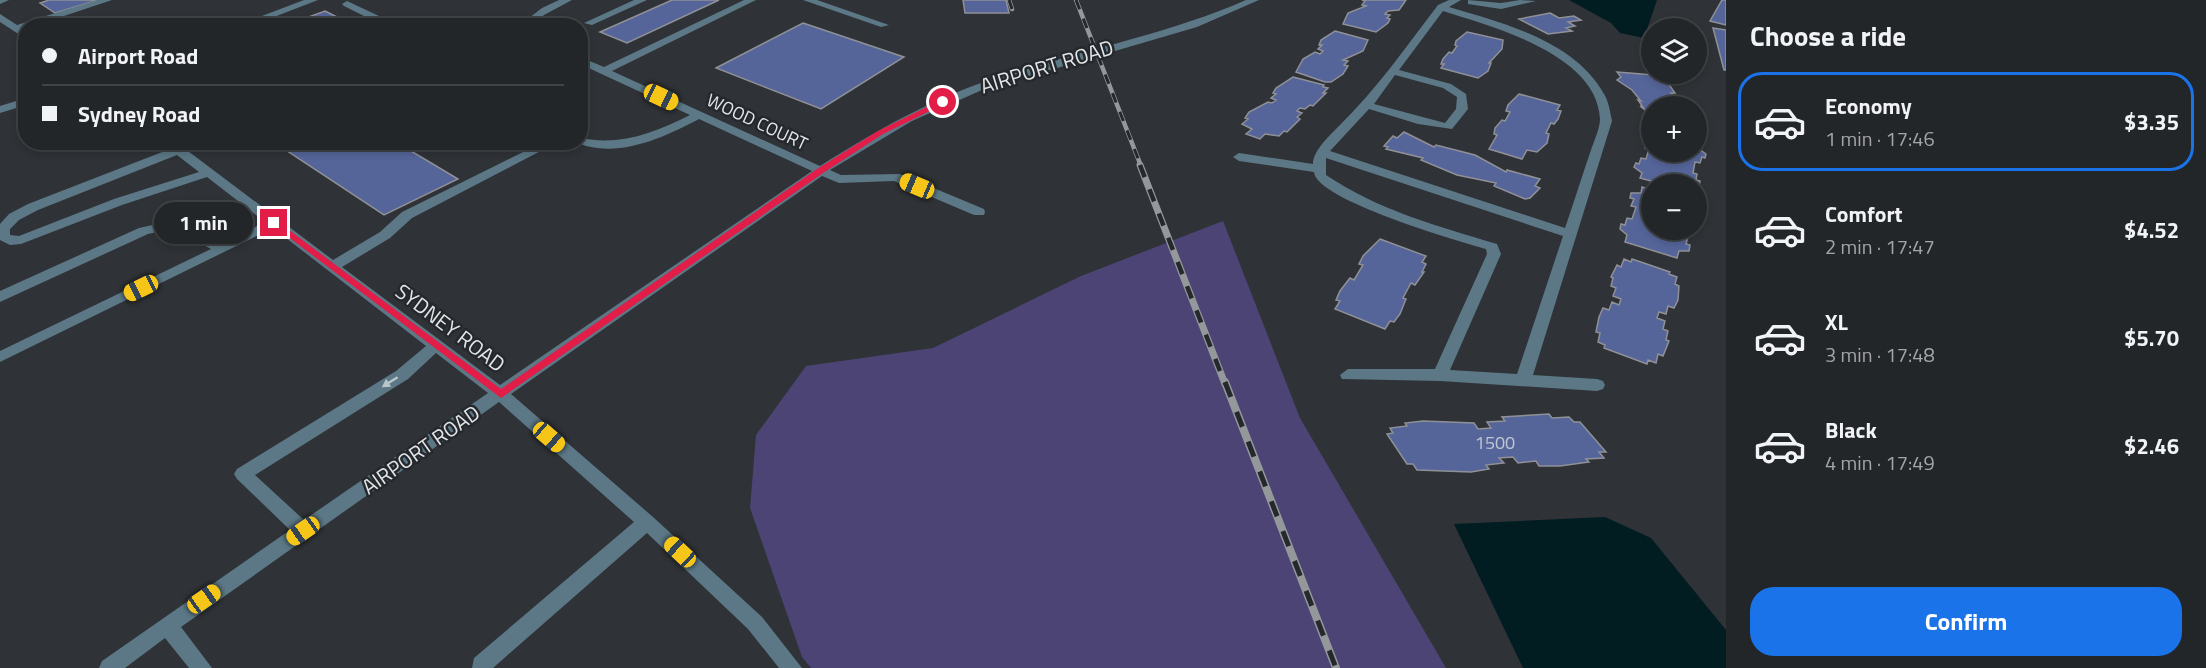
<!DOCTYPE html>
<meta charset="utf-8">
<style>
:root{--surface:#232628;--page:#2b2e30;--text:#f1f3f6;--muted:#a3a5a8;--line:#404345;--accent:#1a73e8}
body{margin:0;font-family:"Titillium Web",sans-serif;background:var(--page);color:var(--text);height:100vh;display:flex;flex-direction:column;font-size:22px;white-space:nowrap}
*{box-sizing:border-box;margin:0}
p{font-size:20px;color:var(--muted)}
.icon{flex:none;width:33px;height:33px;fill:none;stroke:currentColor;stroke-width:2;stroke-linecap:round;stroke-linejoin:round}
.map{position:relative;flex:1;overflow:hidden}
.sheet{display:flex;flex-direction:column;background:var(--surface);width:480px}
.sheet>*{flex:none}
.banner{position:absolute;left:18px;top:18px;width:570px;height:132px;border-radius:24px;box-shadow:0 3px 9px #0003,0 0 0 2px var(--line);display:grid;align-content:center;height:132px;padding:0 24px;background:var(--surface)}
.tools{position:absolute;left:1641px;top:18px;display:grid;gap:12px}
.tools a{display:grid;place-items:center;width:66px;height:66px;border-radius:50%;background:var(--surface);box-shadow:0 3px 9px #0003,0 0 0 2px var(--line);font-size:30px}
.end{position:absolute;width:27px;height:27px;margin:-14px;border:8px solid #e11d48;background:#fff;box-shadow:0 0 0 3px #fff}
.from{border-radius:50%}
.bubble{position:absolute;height:42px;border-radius:21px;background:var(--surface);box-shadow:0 3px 9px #0003,0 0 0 2px var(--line);font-size:20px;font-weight:700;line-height:42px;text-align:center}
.car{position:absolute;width:18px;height:36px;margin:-18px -9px;border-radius:8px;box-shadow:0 0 4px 2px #0007;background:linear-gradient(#f5c518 24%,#345 0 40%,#f5c518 0 76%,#345 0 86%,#f5c518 0)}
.banner b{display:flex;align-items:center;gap:21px;height:57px;font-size:22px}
.banner b+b{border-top:2px solid var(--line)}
.banner i{width:15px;height:15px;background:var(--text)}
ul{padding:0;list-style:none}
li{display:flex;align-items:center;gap:18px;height:99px;margin:0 12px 9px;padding:0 12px;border:3px solid transparent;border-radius:24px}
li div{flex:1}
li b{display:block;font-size:22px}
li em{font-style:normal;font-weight:700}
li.active{border-color:var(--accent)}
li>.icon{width:54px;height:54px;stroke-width:1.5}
h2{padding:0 24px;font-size:27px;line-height:72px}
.cta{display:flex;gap:12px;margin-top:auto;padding:12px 24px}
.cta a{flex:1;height:69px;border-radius:24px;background:var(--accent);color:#fff;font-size:24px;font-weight:700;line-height:69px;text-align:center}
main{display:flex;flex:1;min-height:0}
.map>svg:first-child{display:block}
</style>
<main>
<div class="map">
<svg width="1726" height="668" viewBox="0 0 1726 668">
<rect width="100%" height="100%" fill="#2f3236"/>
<path fill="#4c4474" d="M1223 221 1300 418 1446 668H811L802 657 750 508 756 435 806 366 933 348 1081 276Z"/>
<path fill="#021d22" d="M1569 0H1657L1644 38 1620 33 1611 23Z
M1605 517 1651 538 1726 630V668H1523L1454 524Z"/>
<path fill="#556599" stroke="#8f9196" stroke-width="1.5" d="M49 0H98L55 13 40 3Z
M672 0H719L627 43 600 32Z
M963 0H1006L1009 13H965Z
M1406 0 1399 10 1388 11 1385 14 1390 15 1387 18 1390 19 1388 23 1376 32 1343 24 1348 13 1366 6 1362 5 1365 1 1362 0Z
M1722 0H1726V25L1710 21Z
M325 11 355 26H284Z
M1550 13 1559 18 1574 16 1581 20 1568 22 1575 26 1566 28 1572 31 1548 34 1519 19Z
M803 23 904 57 821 109 716 68Z
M1713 28 1726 30V70H1724Z
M1335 31 1368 40 1363 51 1343 60 1348 61 1344 65 1348 66 1343 74 1331 82H1325L1296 72 1303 59 1315 52 1320 54 1323 51 1318 49 1322 45H1319L1321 40Z
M1467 32 1503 40 1502 49 1489 63H1491L1488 71 1478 78 1441 68 1444 64H1441L1443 59 1449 52 1452 53 1457 46 1455 45 1456 41Z
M1617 72 1654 75 1668 83 1675 93H1671L1687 106H1652L1650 114 1640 106 1643 107 1638 100 1641 101 1632 90 1617 80 1621 77Z
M1293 77 1324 85 1323 87 1328 88 1323 93H1326L1313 106 1310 105 1305 109 1300 108 1297 111 1302 113 1297 117 1300 119 1287 132 1284 131 1279 136 1265 134 1260 139 1246 134 1252 129 1242 124 1248 119 1245 118 1249 112 1268 102 1272 103 1276 100 1271 98 1276 94 1273 93 1276 88Z
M1519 94 1560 105 1557 110 1561 111 1558 119 1554 124 1551 123 1546 133 1549 134 1547 143 1537 152 1527 150 1522 159 1489 149 1497 135 1494 134 1495 128 1502 120 1505 121 1510 112 1506 111 1508 105Z
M1404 132 1434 147 1436 145 1475 155 1506 172 1507 170 1540 179 1535 186 1540 188 1530 198 1525 199 1494 186 1496 183 1457 175 1421 160 1423 158 1386 149 1388 147 1384 146 1393 136 1397 138Z
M1649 135 1652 136V152H1696V143L1700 144 1699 149 1706 154 1705 158 1702 157 1700 163 1695 162 1693 173 1697 174 1696 180 1700 181 1699 186 1662 184 1640 178 1642 173 1634 167 1636 163 1639 164 1641 158 1646 159 1649 149 1645 148 1647 142 1643 141Z
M300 142H396L458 179 384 215 284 149Z
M1642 187 1652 190V230H1684L1683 235 1688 237 1686 244 1690 245 1689 251H1679L1677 258 1625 242 1627 235 1620 229 1621 224 1625 225 1627 218 1632 219 1636 207 1631 206 1634 199 1630 198 1631 193H1641Z
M1380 239 1426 256 1422 262 1426 264 1422 272H1424L1415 285 1411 283 1403 298 1406 299 1400 314 1394 322 1390 321 1385 329 1335 309 1340 301 1336 300 1340 291 1350 278 1354 280 1363 265 1359 264 1363 256Z
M1624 259 1631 262 1632 259 1670 272 1669 274 1677 277 1675 284 1679 286 1678 300 1674 308 1668 306 1666 314 1659 312 1657 318 1665 321 1663 329 1668 331 1666 340 1669 341 1663 356 1658 354 1656 363 1648 360 1647 364 1604 348 1605 345 1598 342 1600 333 1596 332 1599 317 1603 308 1609 310 1612 302 1619 305 1621 299 1613 296 1616 288 1611 286 1613 278 1611 277 1617 265 1621 267Z
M1549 414 1552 418 1569 417 1574 422H1580L1606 452H1599L1604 458 1586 459 1589 462 1560 466H1539L1536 461 1518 463 1513 457 1499 458 1504 463 1486 465 1489 469 1471 472 1417 470 1413 464H1407L1387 434 1393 433 1390 428 1407 426 1405 423 1423 421 1474 423 1478 429 1491 428 1487 422 1505 421 1502 417Z"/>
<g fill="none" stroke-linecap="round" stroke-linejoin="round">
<path fill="#5c7886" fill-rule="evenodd" d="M0 0H9L0 4Z
M97 0H112L34 26H26L23 29 26 31V36L23 37 0 22V14L17 25Z
M304 0H318L251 26H236Z
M559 0H572L544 15 533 26H487L529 18 542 8Z
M634 0H647L592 25 584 23Z
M744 0H756L612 71 820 166C877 130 935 97 999 77 1081 50 1166 35 1246 0H1259L1197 27 982 90 912 121 830 170 841 175 900 174 984 209 985 212 984 215H974L894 181 839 183 822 176 511 394 653 517 762 617 802 668H779L748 629 647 533 493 668H472L474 658 634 522 499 402 181 627 212 668H189L165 638 125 668H99L102 661 290 530 237 479 234 474 237 469 396 371 426 346 273 228 0 362V351L211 249 174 228 148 234 0 302V291L139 228 176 220 221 244 265 222 207 177 122 205 21 244 10 245 0 240V224L9 214 28 204 170 149 163 142H176L333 260 380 232 402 212 543 142H558L412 218 390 238 342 267 500 385 812 171 699 119C663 138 616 160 575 142H580V138C621 146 654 133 690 115L580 64V57L604 67ZM177 155 199 172 114 199 19 236 10 235V229L19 220 38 210ZM436 353 488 393 304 520 255 475 408 379Z
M803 0H817L889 25 881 27Z
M1449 0H1461L1449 7C1503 23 1575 41 1604 94 1609 102 1610 112 1612 121L1533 375 1597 379 1603 381 1605 385 1603 389 1597 391 1440 381 1342 379 1340 375 1348 369H1435L1487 254 1486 249C1458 241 1316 200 1314 172L1239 161 1233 157 1239 153 1313 164C1313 151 1329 136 1338 127 1376 90 1406 47 1438 5ZM1443 11C1493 27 1597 54 1600 119 1600 128 1594 141 1591 150 1582 176 1574 202 1565 228L1330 151 1369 109 1418 124 1452 129 1468 109 1466 94 1451 84 1399 70ZM1395 75 1443 88 1457 97 1456 109 1445 123 1374 104ZM1326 158 1563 236 1517 374 1450 370 1501 254 1497 244C1437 226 1378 210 1326 175Z
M1468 0 1501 3 1520 0 1536 1 1501 9 1468 4Z
M347 1 396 24 397 26H384L344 6 342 4Z
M26 98V105L0 113V106Z"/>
<defs>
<path id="rail-far2" d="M1009 0 1012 9
M1076 0 1141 166"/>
<path id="rail-far1" d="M1140 165 1225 384"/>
<path id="rail" d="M1225 382 1336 668"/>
</defs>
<use href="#rail-far2" stroke="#95989b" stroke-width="4.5"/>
<use href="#rail-far1" stroke="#95989b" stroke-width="7"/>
<use href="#rail" stroke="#95989b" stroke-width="8"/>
<use href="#rail-far2" stroke="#25282c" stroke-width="3" stroke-dasharray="10" stroke-linecap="butt"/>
<use href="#rail-far1" stroke="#25282c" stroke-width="4.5" stroke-dasharray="13" stroke-linecap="butt"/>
<use href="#rail" stroke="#25282c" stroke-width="5" stroke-dasharray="16" stroke-linecap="butt"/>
</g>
<defs><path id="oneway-solid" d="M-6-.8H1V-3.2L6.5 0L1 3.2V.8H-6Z" transform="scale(1.5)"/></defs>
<use fill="#bac5cb" href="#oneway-solid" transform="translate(390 382) rotate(148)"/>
<path fill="#e11d48" d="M943 99 946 103 883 134 823 173 501 398 270 223 277 221 501 389 817 169 878 131Z"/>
<g text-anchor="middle" stroke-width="5" stroke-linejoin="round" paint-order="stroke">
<g font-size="18" fill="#e3e6e8" stroke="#25282c">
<text transform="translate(757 122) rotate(25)" y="6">WOOD COURT</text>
</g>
<g font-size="18" fill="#c0c6d4">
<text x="1495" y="449">1500</text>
</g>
<g font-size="21" fill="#e3e6e8" stroke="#25282c">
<text transform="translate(1047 67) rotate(-17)" y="7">AIRPORT ROAD</text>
<text transform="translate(450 328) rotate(37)" y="7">SYDNEY ROAD</text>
<text transform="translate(421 450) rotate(-35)" y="7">AIRPORT ROAD</text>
</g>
</g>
</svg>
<div class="tools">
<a><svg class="icon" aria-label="layers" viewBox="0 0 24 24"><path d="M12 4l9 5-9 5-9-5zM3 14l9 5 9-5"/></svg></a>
<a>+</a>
<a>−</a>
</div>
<i class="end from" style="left:943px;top:102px"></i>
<i class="end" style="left:274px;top:223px"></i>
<div class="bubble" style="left:154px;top:202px;width:99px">1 min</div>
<i class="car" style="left:661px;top:97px;rotate:115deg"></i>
<i class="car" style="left:917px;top:186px;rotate:293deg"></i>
<i class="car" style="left:141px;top:288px;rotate:244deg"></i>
<i class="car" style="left:549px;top:437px;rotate:131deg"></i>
<i class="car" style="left:303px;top:531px;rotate:235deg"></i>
<i class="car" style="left:680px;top:552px;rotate:313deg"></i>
<i class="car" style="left:204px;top:599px;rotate:55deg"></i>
<div class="banner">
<b><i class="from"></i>Airport Road</b>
<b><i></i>Sydney Road</b>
</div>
</div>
<section class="sheet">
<h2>Choose a ride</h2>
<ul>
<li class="active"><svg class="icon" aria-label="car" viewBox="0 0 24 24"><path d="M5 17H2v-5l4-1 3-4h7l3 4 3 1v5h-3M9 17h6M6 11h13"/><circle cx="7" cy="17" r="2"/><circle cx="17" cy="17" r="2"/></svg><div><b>Economy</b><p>1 min · 17:46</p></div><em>$3.35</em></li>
<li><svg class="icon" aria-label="car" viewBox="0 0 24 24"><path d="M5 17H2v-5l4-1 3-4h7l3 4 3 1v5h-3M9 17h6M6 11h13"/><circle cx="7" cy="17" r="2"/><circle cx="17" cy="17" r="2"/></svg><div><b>Comfort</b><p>2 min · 17:47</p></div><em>$4.52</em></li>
<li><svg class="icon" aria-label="car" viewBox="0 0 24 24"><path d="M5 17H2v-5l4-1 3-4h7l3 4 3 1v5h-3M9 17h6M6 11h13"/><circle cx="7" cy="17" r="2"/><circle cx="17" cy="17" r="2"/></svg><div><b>XL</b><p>3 min · 17:48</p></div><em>$5.70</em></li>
<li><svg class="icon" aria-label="car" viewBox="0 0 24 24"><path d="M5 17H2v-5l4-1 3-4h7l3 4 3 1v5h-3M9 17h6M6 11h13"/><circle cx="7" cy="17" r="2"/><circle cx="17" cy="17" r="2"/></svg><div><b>Black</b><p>4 min · 17:49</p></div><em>$2.46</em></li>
</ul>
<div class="cta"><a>Confirm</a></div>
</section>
</main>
